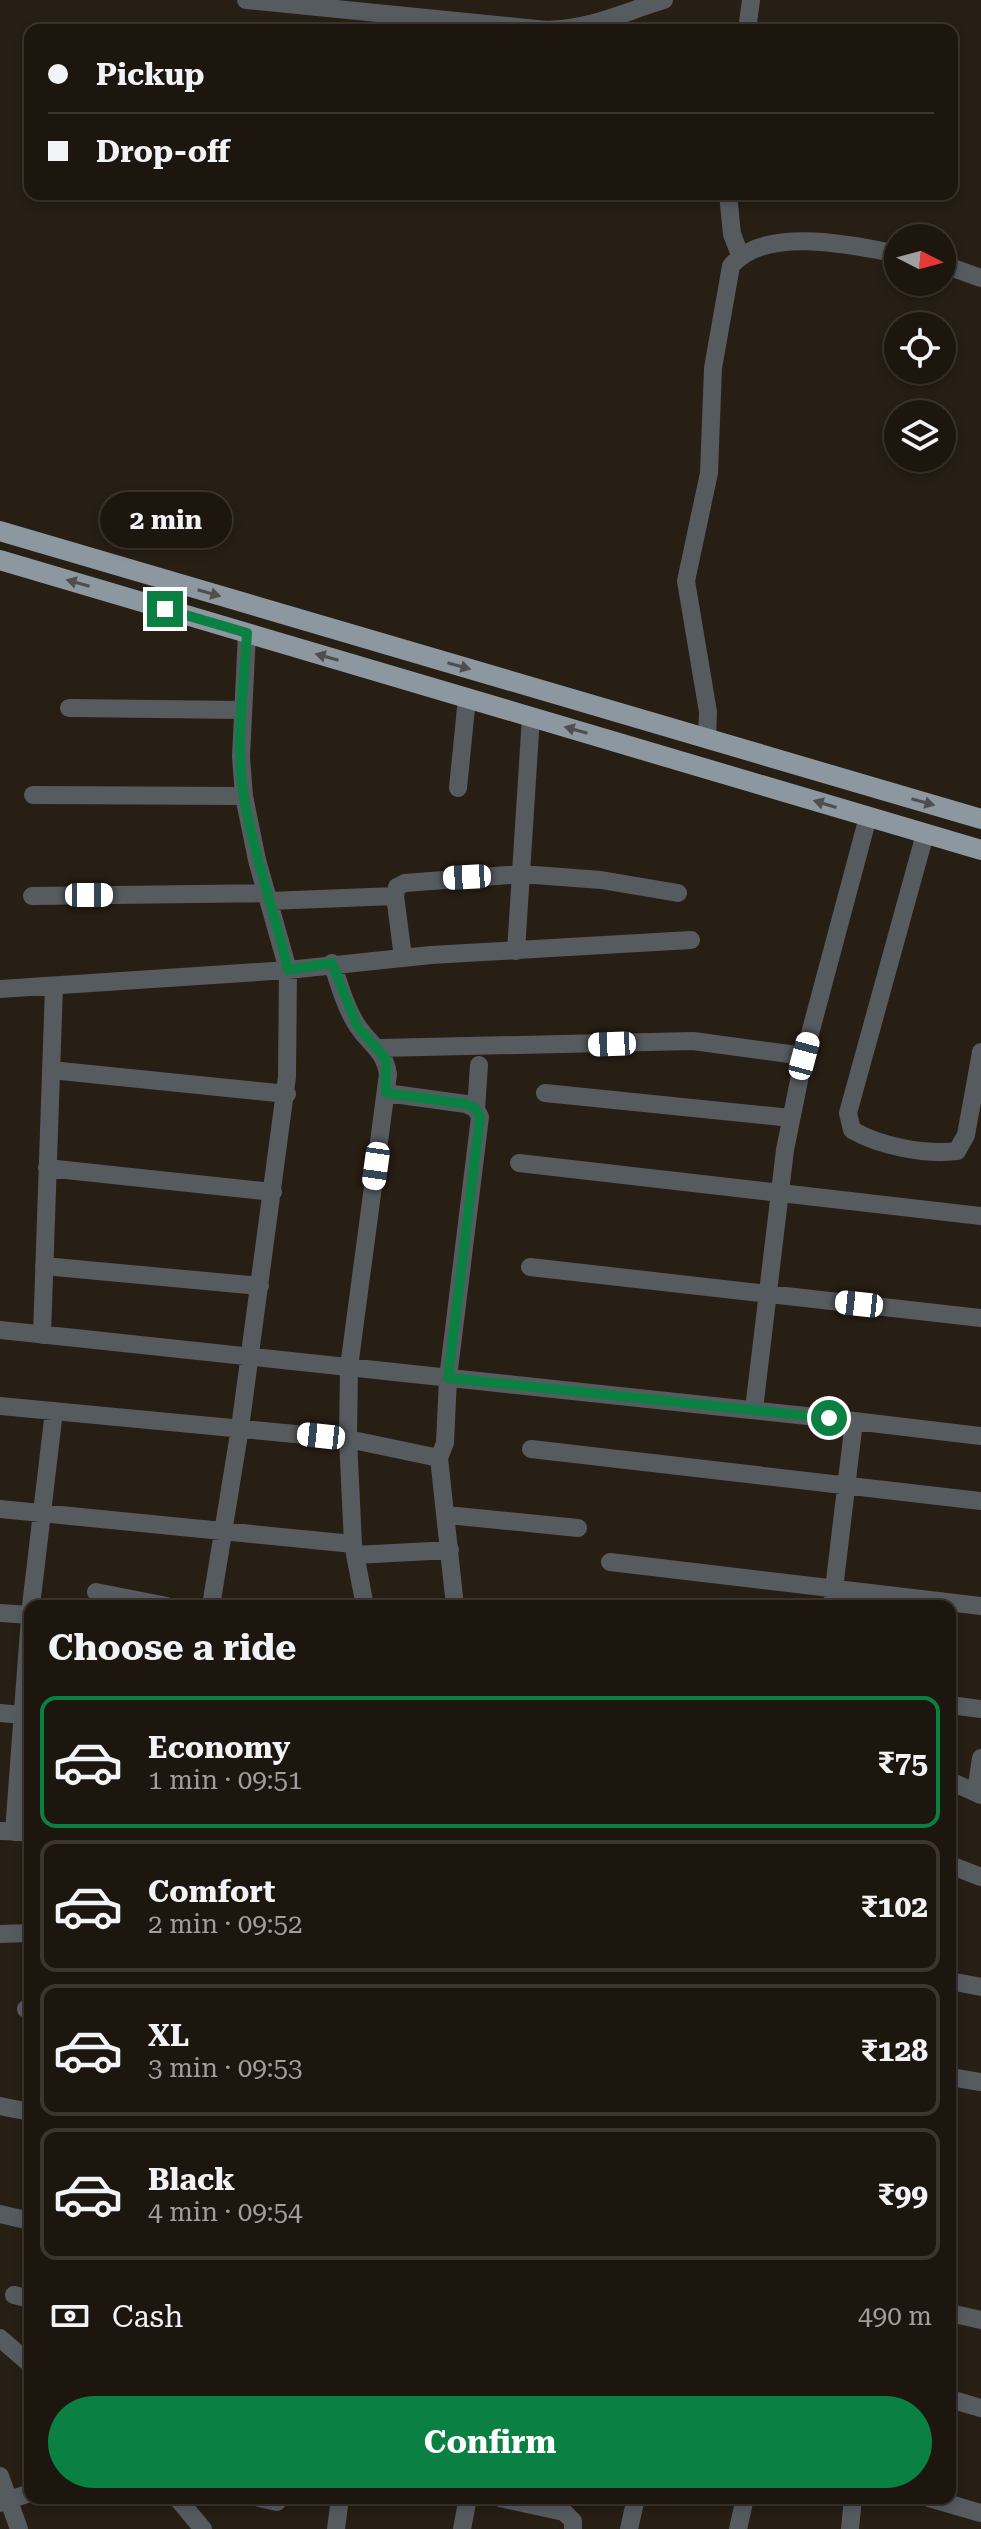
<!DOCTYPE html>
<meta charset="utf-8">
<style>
:root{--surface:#1d160f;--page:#251f18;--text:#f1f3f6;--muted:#a09f9e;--line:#3b352f;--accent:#0b8043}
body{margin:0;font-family:"Roboto Serif",serif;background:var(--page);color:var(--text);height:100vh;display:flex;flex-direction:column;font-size:30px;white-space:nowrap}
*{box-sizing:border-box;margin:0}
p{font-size:26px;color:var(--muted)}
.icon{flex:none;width:44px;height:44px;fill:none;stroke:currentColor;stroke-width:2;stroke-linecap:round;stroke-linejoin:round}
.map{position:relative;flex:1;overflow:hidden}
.sheet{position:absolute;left:24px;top:1600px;width:932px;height:904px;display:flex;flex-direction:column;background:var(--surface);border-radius:16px;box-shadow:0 4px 12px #0003,0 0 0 2px var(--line)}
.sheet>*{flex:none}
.top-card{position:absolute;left:24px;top:24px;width:934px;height:176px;border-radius:16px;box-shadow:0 4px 12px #0003,0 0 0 2px var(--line);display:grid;align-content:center;height:176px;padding:0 24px;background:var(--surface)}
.needle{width:52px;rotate:96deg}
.buttons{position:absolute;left:884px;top:224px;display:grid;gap:16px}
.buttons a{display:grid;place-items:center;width:72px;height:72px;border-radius:50%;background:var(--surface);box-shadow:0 4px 12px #0003,0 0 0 2px var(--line);font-size:40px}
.end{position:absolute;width:36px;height:36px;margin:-18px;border:10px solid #0b8043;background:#fff;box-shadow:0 0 0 4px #fff}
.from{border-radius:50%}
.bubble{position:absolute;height:56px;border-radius:28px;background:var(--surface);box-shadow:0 4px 12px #0003,0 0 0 2px var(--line);font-size:26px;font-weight:700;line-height:56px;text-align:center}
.car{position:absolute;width:24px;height:48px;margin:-24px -12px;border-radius:10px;box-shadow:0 0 6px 2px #0007;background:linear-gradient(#fff 24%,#345 0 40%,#fff 0 76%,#345 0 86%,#fff 0)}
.top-card b{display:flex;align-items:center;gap:28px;height:76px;font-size:30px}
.top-card b+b{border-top:2px solid var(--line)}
.top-card i{width:20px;height:20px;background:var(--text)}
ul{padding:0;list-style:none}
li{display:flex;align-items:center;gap:24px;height:132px;margin:0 16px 12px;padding:0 8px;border:4px solid var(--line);border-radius:16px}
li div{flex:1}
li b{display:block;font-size:30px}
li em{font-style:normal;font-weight:700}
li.current{border-color:var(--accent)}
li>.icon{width:72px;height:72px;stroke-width:1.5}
h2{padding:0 24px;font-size:36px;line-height:96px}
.pay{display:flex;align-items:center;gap:20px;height:88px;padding:0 24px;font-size:30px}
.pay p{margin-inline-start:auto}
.action{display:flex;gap:16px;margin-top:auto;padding:16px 24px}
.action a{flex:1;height:92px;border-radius:48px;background:var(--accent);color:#fff;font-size:32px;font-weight:700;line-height:92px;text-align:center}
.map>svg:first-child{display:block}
</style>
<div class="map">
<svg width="981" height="2529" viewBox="0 0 981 2529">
<rect width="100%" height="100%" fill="#271e14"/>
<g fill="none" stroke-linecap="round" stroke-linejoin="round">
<path stroke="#565b60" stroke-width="18" d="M246 0 547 30C594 28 621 13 664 0
M747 30 751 0
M728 194 732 234 740 255
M942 264 981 278
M69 708 242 710
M707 739 708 712 686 581 709 473 713 368 731 266C765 225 852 245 898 254
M458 788 467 698
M33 795 244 796
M925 834 848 1113 852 1130C880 1146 924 1155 957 1151L966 1135 981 1052
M32 896 266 893
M269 901 395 896
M516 951 531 717
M403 957 395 896 397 887 405 883 521 874 601 880 678 893
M332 963C339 983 344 1004 355 1022 367 1043 384 1048 388 1074L349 1367 348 1439 353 1544 365 1606
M0 989 288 970 431 955 691 940
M380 1048 693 1041 804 1056
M51 1070 287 1094
M386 1093 466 1104 476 1109 480 1117 448 1378 445 1443 439 1458 455 1606
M545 1093 791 1118
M476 1109 479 1065
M519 1163 981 1216
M47 1168 273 1192
M44 1266 260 1286
M530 1267 981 1318
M0 1330 854 1421
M42 1335 54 986
M0 1406 348 1439 439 1458
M754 1409 785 1150 804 1056 868 817
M531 1449 981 1501
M0 1509 353 1544
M447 1515 578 1528
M355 1555 450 1550
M610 1562 981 1606
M96 1592 167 1606
M31 1606 54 1411
M211 1606 240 1428 287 1077 288 970 257 860 244 796 241 757 247 633
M832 1606 854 1421 981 1436
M0 1613 30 1615
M950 1705 981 1709
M0 1713 22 1715
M950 1781 981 1795
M976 1792 981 1758
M0 1831 30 1832
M14 1832 30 1617
M950 1865 981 1877
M0 1934 30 1933
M950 1981 981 1987
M26 2009 30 2010
M950 2077 981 2082
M0 2106 30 2112
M0 2214 30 2221
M14 2295 30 2299
M950 2313 981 2320
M0 2338 30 2364
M950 2399 981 2408
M0 2476 19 2529
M177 2498 203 2529
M259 2498 277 2502
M500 2498 564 2512 573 2521V2529
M929 2498 981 2513
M0 2503 30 2493
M336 2529 340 2498
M462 2529 468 2498
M629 2529 636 2498
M738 2529 745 2498
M850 2529 853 2498"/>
<path stroke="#8c97a0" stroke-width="20" d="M0 531 981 819
M0 560 981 850"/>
</g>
<defs><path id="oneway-solid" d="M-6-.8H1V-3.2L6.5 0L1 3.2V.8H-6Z" transform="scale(2)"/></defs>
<g fill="#4f4e4c">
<use href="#oneway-solid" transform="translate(78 583) rotate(-164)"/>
<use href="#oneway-solid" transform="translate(209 593) rotate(16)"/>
<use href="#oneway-solid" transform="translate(327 657) rotate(-164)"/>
<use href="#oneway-solid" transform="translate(459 666) rotate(16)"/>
<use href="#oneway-solid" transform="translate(576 730) rotate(-164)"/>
<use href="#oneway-solid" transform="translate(923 802) rotate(16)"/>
<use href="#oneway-solid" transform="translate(825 804) rotate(-163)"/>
</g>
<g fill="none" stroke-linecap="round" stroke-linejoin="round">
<path stroke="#0b8043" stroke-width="10" d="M165 609 247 633C244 687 235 745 244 798 254 857 275 912 288 970L332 963 357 1026 386 1059V1093L466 1104 476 1109 480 1117 448 1378 829 1418"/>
</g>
</svg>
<div class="buttons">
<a><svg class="needle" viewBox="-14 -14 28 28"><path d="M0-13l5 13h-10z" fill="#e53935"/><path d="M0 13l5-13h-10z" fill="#a09f9e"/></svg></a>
<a><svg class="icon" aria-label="locate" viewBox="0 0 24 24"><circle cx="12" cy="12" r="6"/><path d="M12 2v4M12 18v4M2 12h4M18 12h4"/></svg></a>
<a><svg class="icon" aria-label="layers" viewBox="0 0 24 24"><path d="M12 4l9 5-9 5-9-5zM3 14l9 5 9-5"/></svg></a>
</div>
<i class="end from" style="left:829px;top:1418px"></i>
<i class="end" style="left:165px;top:609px"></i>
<div class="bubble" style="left:100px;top:492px;width:132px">2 min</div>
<i class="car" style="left:467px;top:877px;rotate:267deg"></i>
<i class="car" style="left:89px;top:895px;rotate:90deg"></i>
<i class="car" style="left:612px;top:1044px;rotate:268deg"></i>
<i class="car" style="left:804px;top:1056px;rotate:15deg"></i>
<i class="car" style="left:376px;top:1166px;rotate:188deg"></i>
<i class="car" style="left:859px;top:1304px;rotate:276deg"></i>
<i class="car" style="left:321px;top:1436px;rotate:276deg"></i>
<div class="top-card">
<b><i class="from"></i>Pickup</b>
<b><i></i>Drop-off</b>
</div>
<section class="sheet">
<h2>Choose a ride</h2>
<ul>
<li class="current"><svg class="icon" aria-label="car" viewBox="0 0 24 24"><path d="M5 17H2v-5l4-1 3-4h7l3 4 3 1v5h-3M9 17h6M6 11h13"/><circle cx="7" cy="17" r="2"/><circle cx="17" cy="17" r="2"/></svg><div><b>Economy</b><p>1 min · 09:51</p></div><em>₹75</em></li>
<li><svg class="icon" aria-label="car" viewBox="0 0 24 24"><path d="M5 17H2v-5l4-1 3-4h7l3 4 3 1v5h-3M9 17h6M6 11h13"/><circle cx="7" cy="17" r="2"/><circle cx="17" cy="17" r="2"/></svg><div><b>Comfort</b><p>2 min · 09:52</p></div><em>₹102</em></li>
<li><svg class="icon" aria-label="car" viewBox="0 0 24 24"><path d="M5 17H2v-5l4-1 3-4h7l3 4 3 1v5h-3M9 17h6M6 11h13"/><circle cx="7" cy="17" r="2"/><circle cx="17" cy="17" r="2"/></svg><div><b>XL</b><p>3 min · 09:53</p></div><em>₹128</em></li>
<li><svg class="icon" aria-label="car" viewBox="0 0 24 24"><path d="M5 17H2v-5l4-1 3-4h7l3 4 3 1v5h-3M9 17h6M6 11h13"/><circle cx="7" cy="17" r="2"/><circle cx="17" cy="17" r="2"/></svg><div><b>Black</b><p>4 min · 09:54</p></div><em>₹99</em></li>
</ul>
<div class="pay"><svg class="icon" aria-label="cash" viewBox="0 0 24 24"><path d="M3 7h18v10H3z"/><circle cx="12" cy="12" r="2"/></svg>Cash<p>490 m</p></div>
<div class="action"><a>Confirm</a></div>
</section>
</div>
